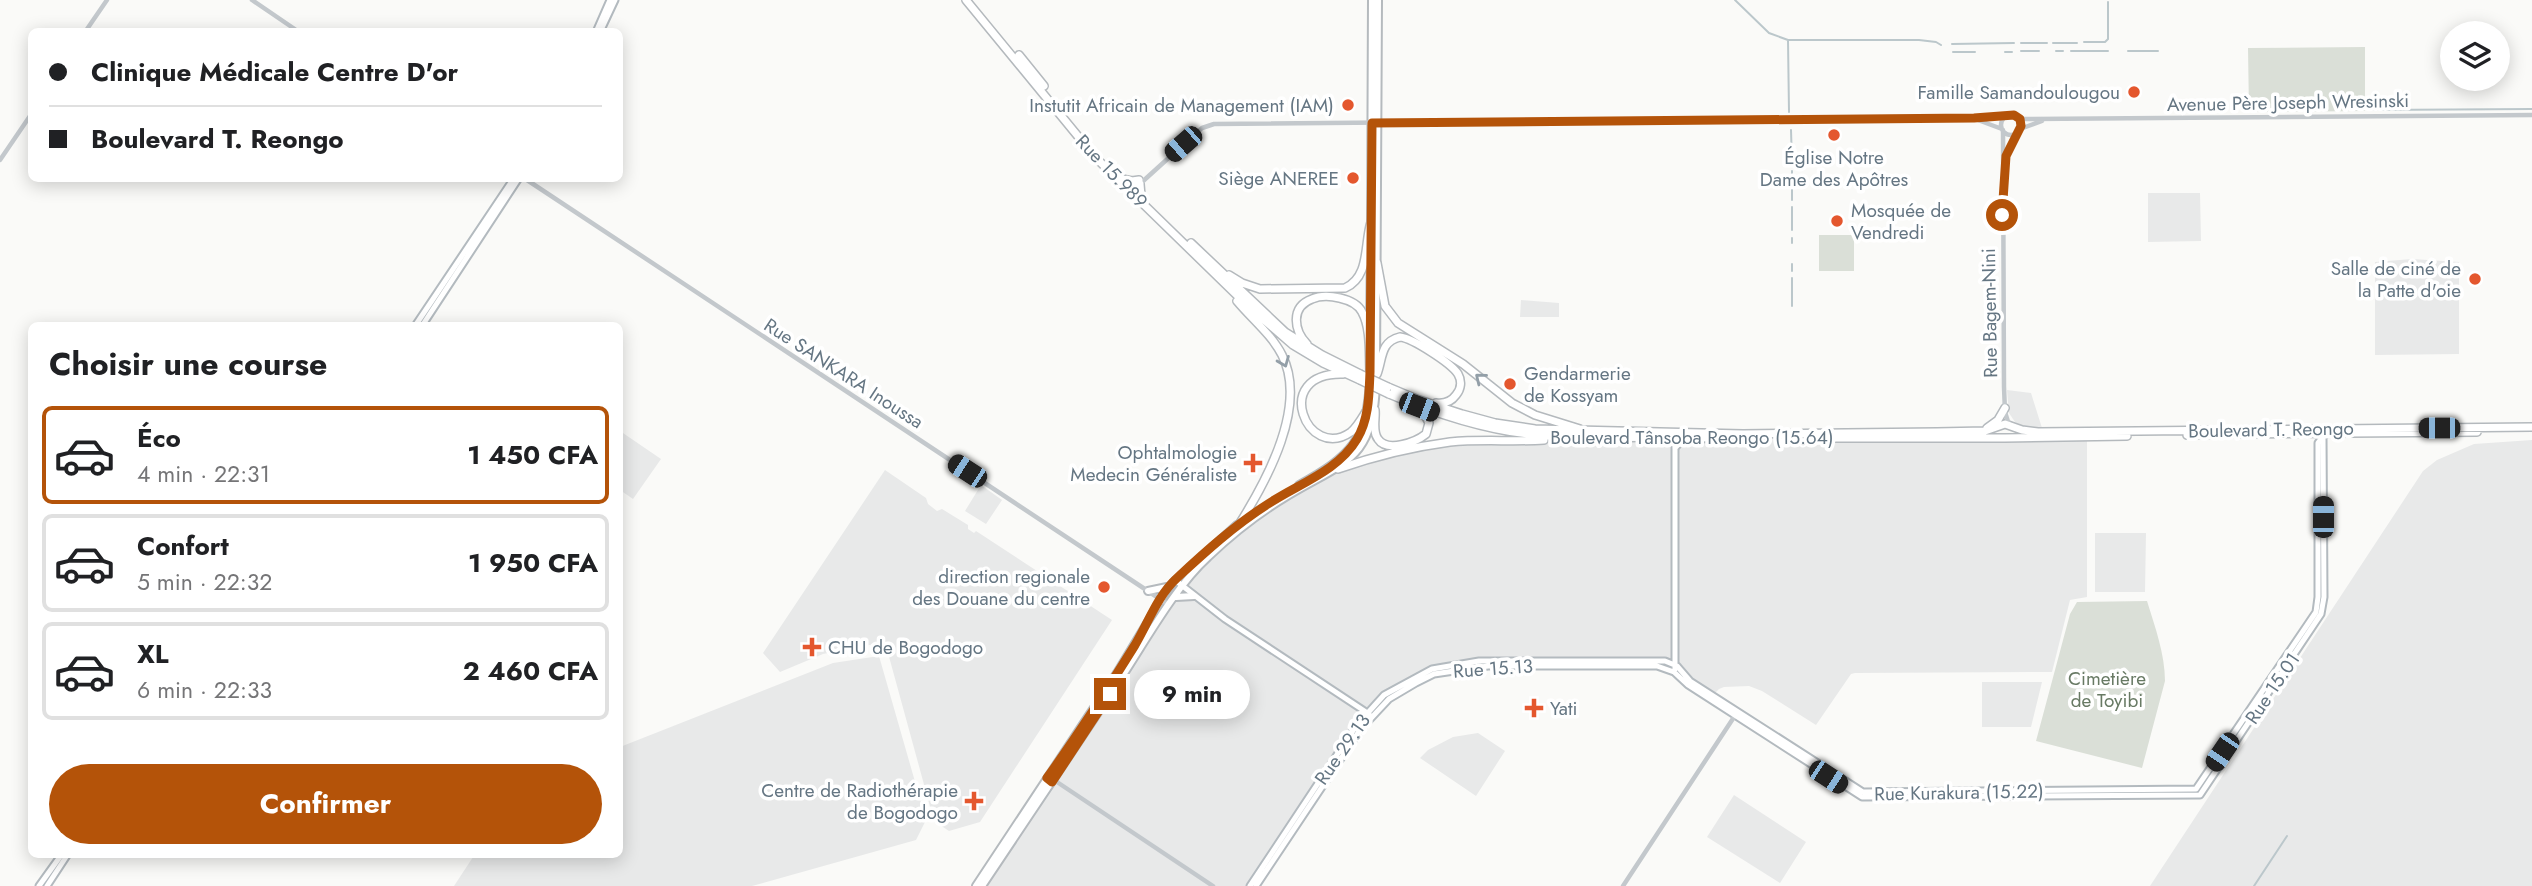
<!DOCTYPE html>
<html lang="fr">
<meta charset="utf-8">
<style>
:root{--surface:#fff;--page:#f2f2f2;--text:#202124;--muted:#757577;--line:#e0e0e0;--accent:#b45309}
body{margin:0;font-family:Jost,sans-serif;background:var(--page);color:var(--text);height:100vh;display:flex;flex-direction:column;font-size:26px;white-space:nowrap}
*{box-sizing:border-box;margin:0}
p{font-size:23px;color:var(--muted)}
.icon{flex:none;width:38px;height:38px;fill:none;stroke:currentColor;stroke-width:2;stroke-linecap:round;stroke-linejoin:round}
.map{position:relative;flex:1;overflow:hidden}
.sheet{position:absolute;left:28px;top:322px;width:595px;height:536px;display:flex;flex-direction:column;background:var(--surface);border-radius:10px;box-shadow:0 4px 18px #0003}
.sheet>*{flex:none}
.top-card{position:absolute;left:28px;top:28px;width:595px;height:154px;border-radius:10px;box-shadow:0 4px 18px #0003;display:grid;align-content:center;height:154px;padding:0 21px;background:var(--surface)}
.buttons{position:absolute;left:2440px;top:21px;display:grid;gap:14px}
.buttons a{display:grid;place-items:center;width:70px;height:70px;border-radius:50%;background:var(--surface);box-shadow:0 4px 18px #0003;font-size:35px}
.end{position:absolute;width:32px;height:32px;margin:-16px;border:9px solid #b45309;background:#fff;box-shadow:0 0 0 4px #fff}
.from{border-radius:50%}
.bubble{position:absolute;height:49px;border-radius:24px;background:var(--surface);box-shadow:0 4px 18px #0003;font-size:23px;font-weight:700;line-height:49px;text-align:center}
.car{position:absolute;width:21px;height:42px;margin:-21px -10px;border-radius:9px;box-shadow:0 0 5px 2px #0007;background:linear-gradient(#222 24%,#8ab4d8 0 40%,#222 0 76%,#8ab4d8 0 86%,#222 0)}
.top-card b{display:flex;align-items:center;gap:24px;height:66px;font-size:26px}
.top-card b+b{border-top:2px solid var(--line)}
.top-card i{width:18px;height:18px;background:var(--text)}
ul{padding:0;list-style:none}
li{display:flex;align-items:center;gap:21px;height:98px;margin:0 14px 10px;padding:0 7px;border:4px solid var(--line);border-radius:10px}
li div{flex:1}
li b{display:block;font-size:26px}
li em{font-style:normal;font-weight:700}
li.current{border-color:var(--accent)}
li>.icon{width:63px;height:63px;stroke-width:1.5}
h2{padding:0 21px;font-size:32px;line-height:84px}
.button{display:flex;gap:14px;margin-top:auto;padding:14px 21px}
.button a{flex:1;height:80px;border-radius:42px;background:var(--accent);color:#fff;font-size:28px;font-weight:700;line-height:80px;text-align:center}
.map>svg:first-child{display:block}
</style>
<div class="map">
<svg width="2532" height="886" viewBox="0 0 2532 886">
<rect width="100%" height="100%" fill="#fafaf8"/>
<path fill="#e8e9e9" d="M2148 193H2200L2201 241 2148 242Z
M2412 259 2459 262V354L2375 355V262Z
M1521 300 1559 303V317H1520Z
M2007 390 2031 393 2042 428 2022 426 2015 422 2009 413Z
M620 431 661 459 633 499 620 490Z
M2087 436V597L2070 600 2052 672 1855 673 1851 674 1816 725 1762 691 1749 686 1724 687 1719 689 1713 695 1690 681 1672 663 1479 661 1432 669 1384 695 1367 712 1250 886H982L1037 803 1057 782 1122 676 1195 571 1253 518 1338 469 1453 442 1588 437Z
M2532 440V886H2150L2423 471 2437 460 2474 444Z
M885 470 926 498 928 504 937 511 942 509 968 525V529L974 533 976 531 1112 620 980 822 949 831 934 821 885 642 823 654 780 672 763 653Z
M981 485 1002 500 986 524 965 511Z
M2095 533H2146L2145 592H2095Z
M879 656 926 820 916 840 752 886H454L475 854H620V747L833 663Z
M1982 682H2042L2031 727H1982Z
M1478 733 1505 751 1476 796 1420 758 1428 750 1453 737Z
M1734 795 1806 842 1780 883 1707 837Z"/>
<path fill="#dadfd7" d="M2365 47V111L2249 112 2248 48Z
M1819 235H1854V271H1819Z
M2147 601C2155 627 2165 654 2165 681L2142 768 2036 741 2070 614 2077 602Z"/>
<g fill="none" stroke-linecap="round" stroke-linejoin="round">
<path stroke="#bbc7cb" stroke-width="2" d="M1735 0 1769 33 1788 40H1919L1936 42 1941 45
M1788 40 1789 112
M2084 42H2105L2108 39V2
M2021 43H2047
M2053 43H2077
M1952 44 2014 43
M2021 51H2039
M2056 51H2063
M2071 51H2108
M2128 51H2158
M1953 52H1975
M2005 52H2012
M2373 110 2532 109
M1791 130 1792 164
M1792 171V200
M1792 207V230
M1792 243V238
M1792 271V264
M1792 306V278
M2254 886 2287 836"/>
<defs>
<path id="secondary" d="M596 32 610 0
M600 32 615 0
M415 326 514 178
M422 326 519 178
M1675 448V669
M1675 448 1681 441 1713 438
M1175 580 1225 619 1369 714
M39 886 62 854
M47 886 68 854
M1250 886 1356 726 1384 695 1432 669 1479 661H1665L1677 666 1690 681 1863 792 2196 789 2316 612 2318 597V443L2326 432
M1256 886 1360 730 1389 699 1416 683 1434 674 1488 666H1657L1674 672 1688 685 1862 797 2200 795 2321 614 2324 597 2323 436"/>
<path id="primary" d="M1371 226 1372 0
M1370 331 1371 236
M1376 369 1378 0
M1299 485C1351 456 1367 441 1370 380
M1148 591 1167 587
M1176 597 1194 596
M976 886 1117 673 1169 587 1237 525
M982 886C1028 816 1075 747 1121 678 1146 640 1175 587 1208 557 1231 535 1256 515 1284 498 1342 462 1374 463 1376 383"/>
<path id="trunk" d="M966 0 1095 157 1250 308 1293 345 1323 363 1360 380
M1019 55 1044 86
M1122 179 1132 181 1139 180
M1140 184 1141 196
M1191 243 1285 332 1322 355 1360 374
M1377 263 1385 306 1398 323 1463 364 1512 403 1535 415 1580 429
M1229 275 1242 283 1260 289 1345 288C1370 277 1364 245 1371 222
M1237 301C1252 319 1272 335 1282 355 1308 406 1267 480 1240 523
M1307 344C1294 331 1290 307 1312 299 1326 293 1355 298 1362 312 1371 328 1369 354 1370 372
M1343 374C1270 372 1307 463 1351 432 1358 426 1362 418 1367 410
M1377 374C1383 358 1380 342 1400 337 1412 338 1451 363 1458 374 1462 381 1461 389 1456 395 1451 402 1444 404 1436 403
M1388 387 1419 400 1462 414 1495 423 1535 429 1743 434 1937 432 1985 431 2005 424 2022 430 2038 432 2532 427
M1389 394C1436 414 1486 431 1538 435 1593 440 1648 436 1703 437
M1375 410C1376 419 1372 431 1378 439 1387 453 1416 442 1426 434L1429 423 1422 409
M1987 428 1998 420 2005 408
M2236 434 2477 432
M2187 435 2218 434
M1810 438H2005L2127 436
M1338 469C1375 456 1412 447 1450 442 1481 439 1513 442 1544 440"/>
</defs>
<use href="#secondary" stroke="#b3babf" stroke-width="9"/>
<use href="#primary" stroke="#b5babe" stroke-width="10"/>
<use href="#trunk" stroke="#b4b9bd" stroke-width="10"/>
<path stroke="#c3c8cc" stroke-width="4.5" d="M252 0 299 32
M85 32 107 0
M2001 125a10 10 0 1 1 20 0a10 10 0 1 1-20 0Z
M2020 119 2532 115
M1978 120 2002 129
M2020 129 2042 121
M2003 130 2004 387 2005 412 2009 425
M0 160 32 113
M2005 165 2009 146 2016 134
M524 178 1169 605
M1131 192 1195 134 1202 128 1214 124 2004 117
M1050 780 1057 782 1213 886
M1623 886 1736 714"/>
<use href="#secondary" stroke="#fff" stroke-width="5"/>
<use href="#primary" stroke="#fff" stroke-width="6"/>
<use href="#trunk" stroke="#fff" stroke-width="7"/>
<defs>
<path id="trunk-bridge" d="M1360 374 1388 387
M1360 380 1389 394"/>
</defs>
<use href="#trunk-bridge" stroke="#b4b9bd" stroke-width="10" stroke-linecap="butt"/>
<use href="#trunk-bridge" stroke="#fff" stroke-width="7"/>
</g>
<defs><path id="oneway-chevron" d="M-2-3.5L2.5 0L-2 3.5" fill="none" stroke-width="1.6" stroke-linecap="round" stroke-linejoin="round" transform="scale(1.75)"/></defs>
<g stroke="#939fa8">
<use href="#oneway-chevron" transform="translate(1284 362) rotate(68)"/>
<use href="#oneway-chevron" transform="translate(1480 378) rotate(-141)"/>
</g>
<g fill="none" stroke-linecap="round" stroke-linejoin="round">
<path stroke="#b45309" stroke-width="9" d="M1110 694 1052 782 1047 778C1078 735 1107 690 1135 645 1148 623 1158 595 1177 578 1206 551 1235 525 1268 504 1298 484 1338 471 1357 439 1369 419 1369 395 1370 372L1372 123 1974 118 2014 115 2020 119 2021 126 2006 156 2002 215"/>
</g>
<g fill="#e4572e" stroke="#fff" stroke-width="2.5">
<circle cx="2134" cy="92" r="7"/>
<circle cx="1348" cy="105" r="7"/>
<circle cx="1834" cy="135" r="7"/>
<circle cx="1353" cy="178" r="7"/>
<circle cx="1837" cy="221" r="7"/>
<circle cx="2475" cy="279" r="7"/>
<circle cx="1510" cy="384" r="7"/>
<path d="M1249.5 452.5h7v7h7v7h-7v7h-7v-7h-7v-7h7z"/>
<circle cx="1104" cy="587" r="7"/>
<path d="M808.5 636.5h7v7h7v7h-7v7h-7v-7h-7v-7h7z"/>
<path d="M1530.5 697.5h7v7h7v7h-7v7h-7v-7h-7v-7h7z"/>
<path d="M970.5 790.5h7v7h7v7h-7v7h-7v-7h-7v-7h7z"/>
</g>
<g text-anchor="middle" stroke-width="7" stroke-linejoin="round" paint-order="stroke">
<g font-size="19" fill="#657683" stroke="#fff" text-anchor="end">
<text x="2120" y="99">Famille Samandoulougou</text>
<text x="1334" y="112">Instutit Africain de Management (IAM)</text>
<text x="1834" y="164" text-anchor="middle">Église Notre<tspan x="1834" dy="22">Dame des Apôtres</tspan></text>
<text x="1339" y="185">Siège ANEREE</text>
<text x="1851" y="217" text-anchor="start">Mosquée de<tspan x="1851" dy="22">Vendredi</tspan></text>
<text x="2461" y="275">Salle de ciné de<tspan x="2461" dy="22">la Patte d'oie</tspan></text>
<text x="1524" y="380" text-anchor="start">Gendarmerie<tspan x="1524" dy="22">de Kossyam</tspan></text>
<text x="1237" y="459">Ophtalmologie<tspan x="1237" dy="22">Medecin Généraliste</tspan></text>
<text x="1090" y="583">direction regionale<tspan x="1090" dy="22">des Douane du centre</tspan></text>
<text x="828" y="654" text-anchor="start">CHU de Bogodogo</text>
<text x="1550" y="715" text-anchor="start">Yati</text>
<text x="958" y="797">Centre de Radiothérapie<tspan x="958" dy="22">de Bogodogo</tspan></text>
</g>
<g font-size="19" fill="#657683" stroke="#fff">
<text transform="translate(2288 102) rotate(-1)" y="7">Avenue Père Joseph Wresinski</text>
<text transform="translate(1112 171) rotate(46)" y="7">Rue 15.989</text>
<text transform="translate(1989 313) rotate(-91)" y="7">Rue Bagem-Nini</text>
<text transform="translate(844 373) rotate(33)" y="7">Rue SANKARA Inoussa</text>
<text transform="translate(2271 429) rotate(-1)" y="7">Boulevard T. Reongo</text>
<text x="1692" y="444">Boulevard Tânsoba Reongo (15.64)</text>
<text transform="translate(1493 668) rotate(-4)" y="7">Rue 15.13</text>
<text transform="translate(2272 688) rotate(-56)" y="7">Rue 15.01</text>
<text transform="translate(1342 749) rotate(-55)" y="7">Rue 29.13</text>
<text transform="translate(1959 792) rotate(-1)" y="7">Rue Kurakura (15.22)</text>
</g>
<g font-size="19" fill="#687a64" stroke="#fff">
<text x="2107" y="685">Cimetière<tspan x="2107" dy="22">de Toyibi</tspan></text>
</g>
</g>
</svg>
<div class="buttons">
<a><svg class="icon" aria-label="layers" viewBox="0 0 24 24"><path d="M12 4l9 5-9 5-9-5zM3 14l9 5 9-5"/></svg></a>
</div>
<i class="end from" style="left:2002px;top:215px"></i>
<i class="end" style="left:1110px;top:694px"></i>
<div class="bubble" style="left:1134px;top:670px;width:116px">9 min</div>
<i class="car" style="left:1183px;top:144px;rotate:229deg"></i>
<i class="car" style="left:1419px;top:407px;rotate:111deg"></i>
<i class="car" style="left:2439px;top:428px;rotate:270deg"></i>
<i class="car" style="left:967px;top:471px;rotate:303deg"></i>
<i class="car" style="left:2323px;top:517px;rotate:0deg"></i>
<i class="car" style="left:2222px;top:752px;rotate:214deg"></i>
<i class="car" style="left:1828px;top:777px;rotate:123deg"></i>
<div class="top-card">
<b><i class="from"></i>Clinique Médicale Centre D'or</b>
<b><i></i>Boulevard T. Reongo</b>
</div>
<section class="sheet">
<h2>Choisir une course</h2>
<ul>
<li class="current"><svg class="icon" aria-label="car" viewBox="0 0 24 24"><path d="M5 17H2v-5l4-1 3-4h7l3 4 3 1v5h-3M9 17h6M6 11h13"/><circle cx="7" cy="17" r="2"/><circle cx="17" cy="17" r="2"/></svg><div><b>Éco</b><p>4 min · 22:31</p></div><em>1 450 CFA</em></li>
<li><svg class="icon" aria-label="car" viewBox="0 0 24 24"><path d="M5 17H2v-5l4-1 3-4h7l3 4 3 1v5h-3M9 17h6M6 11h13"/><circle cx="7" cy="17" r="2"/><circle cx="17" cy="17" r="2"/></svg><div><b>Confort</b><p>5 min · 22:32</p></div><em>1 950 CFA</em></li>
<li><svg class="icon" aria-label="car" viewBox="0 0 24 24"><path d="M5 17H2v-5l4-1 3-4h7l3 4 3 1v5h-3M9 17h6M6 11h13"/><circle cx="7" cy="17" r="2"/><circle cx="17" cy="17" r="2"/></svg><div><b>XL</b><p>6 min · 22:33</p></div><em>2 460 CFA</em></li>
</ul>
<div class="button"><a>Confirmer</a></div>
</section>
</div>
